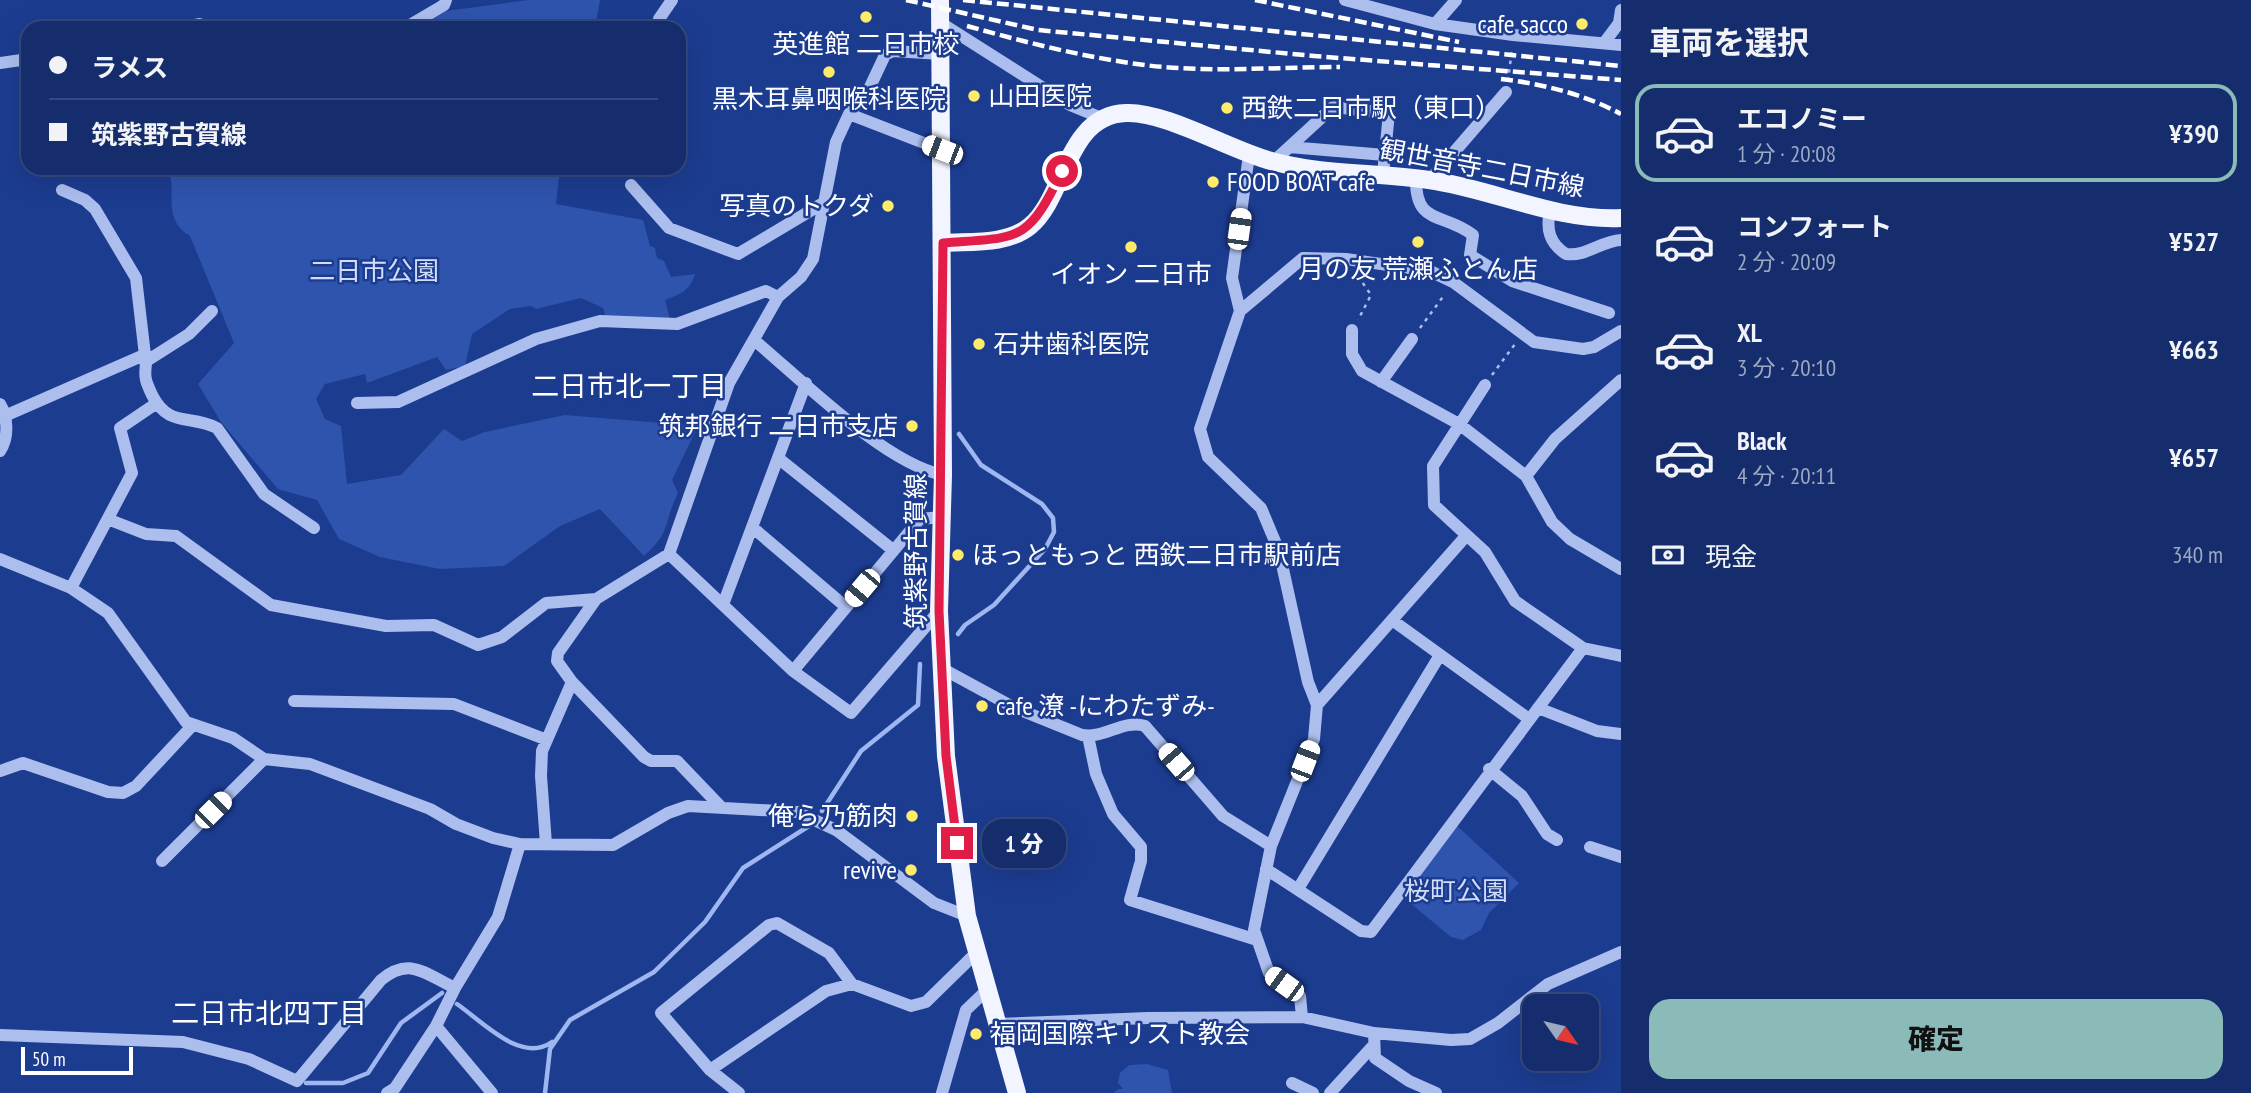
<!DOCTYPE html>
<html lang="ja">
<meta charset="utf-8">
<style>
:root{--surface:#152d6c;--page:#223974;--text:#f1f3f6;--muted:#9da8c2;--line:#34497f;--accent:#8bbbb9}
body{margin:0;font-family:"PT Sans Narrow","Noto Sans JP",sans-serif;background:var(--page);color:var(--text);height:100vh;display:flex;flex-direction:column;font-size:26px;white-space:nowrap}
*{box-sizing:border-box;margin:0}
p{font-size:23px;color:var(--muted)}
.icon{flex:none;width:38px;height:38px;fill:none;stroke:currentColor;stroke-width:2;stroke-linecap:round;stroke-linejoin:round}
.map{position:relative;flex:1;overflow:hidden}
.side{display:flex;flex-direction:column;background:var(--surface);width:630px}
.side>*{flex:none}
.top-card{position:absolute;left:21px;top:21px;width:665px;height:154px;border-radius:21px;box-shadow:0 7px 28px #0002,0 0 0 2px var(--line);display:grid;align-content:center;height:154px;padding:0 28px;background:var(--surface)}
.needle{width:46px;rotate:124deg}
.fabs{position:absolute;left:1522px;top:994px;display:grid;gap:14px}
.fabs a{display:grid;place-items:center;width:77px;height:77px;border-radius:14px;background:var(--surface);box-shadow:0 7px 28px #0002,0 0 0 2px var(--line);font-size:35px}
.scale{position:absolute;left:21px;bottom:18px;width:112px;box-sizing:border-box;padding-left:7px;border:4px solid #fff;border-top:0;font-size:19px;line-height:24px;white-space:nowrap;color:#fff;-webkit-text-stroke:5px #1c3c90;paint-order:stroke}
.end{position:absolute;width:32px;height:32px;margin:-16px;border:9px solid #e11d48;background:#fff;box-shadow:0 0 0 4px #fff}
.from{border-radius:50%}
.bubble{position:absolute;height:49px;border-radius:21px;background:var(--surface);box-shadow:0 7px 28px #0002,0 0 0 2px var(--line);font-size:23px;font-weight:800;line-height:49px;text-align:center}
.car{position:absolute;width:21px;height:42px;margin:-21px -10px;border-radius:9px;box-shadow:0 0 5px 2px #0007;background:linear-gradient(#fff 24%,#345 0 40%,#fff 0 76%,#345 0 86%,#fff 0)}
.top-card b{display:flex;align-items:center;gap:24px;height:66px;font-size:26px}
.top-card b+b{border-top:2px solid var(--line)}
.top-card i{width:18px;height:18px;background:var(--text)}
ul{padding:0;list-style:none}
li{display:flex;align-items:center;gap:21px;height:98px;margin:0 14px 10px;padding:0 14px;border:4px solid transparent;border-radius:21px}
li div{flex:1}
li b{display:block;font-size:26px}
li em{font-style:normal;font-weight:800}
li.active{border-color:var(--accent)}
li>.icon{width:63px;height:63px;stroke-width:1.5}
h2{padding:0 28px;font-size:32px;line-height:84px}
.pay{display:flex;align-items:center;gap:18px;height:77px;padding:0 28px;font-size:26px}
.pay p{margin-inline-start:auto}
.action{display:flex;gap:14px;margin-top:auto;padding:14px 28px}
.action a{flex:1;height:80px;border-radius:21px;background:var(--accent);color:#111;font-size:28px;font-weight:800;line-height:80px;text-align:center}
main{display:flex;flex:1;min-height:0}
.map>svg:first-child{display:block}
</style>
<main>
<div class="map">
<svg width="1621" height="1093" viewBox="0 0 1621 1093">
<rect width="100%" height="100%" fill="#1c3c90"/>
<path fill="#2f54ae" d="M529 0H600L595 28H416L446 11Z
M166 168H293L301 174 317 168H560L556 204 643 220 650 246 655 248 657 258 664 261 671 277 695 274C690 291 681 294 665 300L670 319 606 317 603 308 581 298 536 309 531 306 510 309 472 334 465 366 446 370 437 357 367 383 365 374 325 384 316 399 325 419 341 426 347 484 401 475 444 429 462 441 485 432 565 415 698 426 672 480 678 493C663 523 672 531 644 556L600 509 560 526 504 566 440 569 380 557 339 539 317 500 278 489 221 422 198 384 234 343 190 236C159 218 180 185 166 168Z
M1456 825 1519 883 1489 913 1481 930 1463 940 1451 937 1403 897Z
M1147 1064 1168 1070 1172 1093H1114L1118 1089H1123L1118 1083 1120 1073 1129 1065Z"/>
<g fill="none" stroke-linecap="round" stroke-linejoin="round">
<path stroke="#9eb7f0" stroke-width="4.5" d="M958 634 965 625 994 605 1045 549 1054 532 1053 518 1042 504 981 465 959 434
M822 811 861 751 918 705 920 664
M457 1004C483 1022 521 1064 552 1042
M306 1083H343L368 1073 401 1023 442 993
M545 1093 550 1049 570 1020 654 972 705 922 743 868 809 826"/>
<path stroke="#abbeee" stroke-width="2.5" stroke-dasharray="3.5 5" stroke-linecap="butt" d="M1508 81 1512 49
M1358 276 1371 295 1358 320
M1420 328 1445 294
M1492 375 1515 344"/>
<path stroke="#abbeee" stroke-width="12" d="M1345 0 1435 24 1513 35 1621 45
M659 19 672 0
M941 23 1070 105 1104 119
M1435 24 1456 0
M182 28 199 24 213 28
M405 28 444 5 446 0
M1604 43 1619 23 1621 10
M0 63 28 59
M849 114 942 150
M1289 147 1385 155
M1273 162 1333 107 1389 113 1383 174
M1416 178C1415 226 1443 212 1473 235L1470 255 1512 281 1609 313
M1430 180 1506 92
M631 185 669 228 738 254 825 202
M62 190 85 200 95 209 136 278 146 364C144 378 146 382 152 395 169 428 189 414 217 428L264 494 314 528
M1550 210C1546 229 1549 243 1566 254 1586 257 1601 241 1621 240
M1240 311 1232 278 1249 155
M1352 330V354L1362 371 1459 424 1526 476 1552 522 1570 539 1621 569
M754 340C802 380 884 463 943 475
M145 362 189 334 212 311
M1381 382 1412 339
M1485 385 1433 466 1434 505 1485 552 1515 601 1583 648 1621 656
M357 403 398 402 536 339 600 321 677 324 766 291 778 297
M0 404C8 417 9 438 0 451
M7 415 144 355
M778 458 893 550
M1526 476 1555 439 1621 380
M110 520 146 534 176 536 271 605 386 626 434 625 478 645 502 637 546 603 596 599
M752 527 846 607
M669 554 793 671 851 713 939 611
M0 559 71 588 108 613 186 722 233 738 264 759 310 764 430 809 456 824 493 838 520 844 613 845 668 813 688 806 797 812 836 830 934 903 967 916
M71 588 132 473 120 428 157 403
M724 602 806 383
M1392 620 1529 719
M943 669 1013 707 1082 735C1104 739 1124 719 1145 726L1223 816 1271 846
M793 671 920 519 942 517
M572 682 644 757 651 761H677L721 807
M294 701 454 704 547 740
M1317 705 1466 536
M1538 708 1597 731 1621 734
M1088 736 1096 774 1113 814 1141 847V861L1130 900 1257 940
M1489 769 1522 796 1547 834 1557 840
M0 771 23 763 108 792 123 793 136 786 192 726
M546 844 541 776 542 751 572 682 557 661 558 653 596 599 669 554 729 383 778 297 801 277 813 259 836 142 849 114 869 89 885 55 893 51 941 54
M1590 847 1621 857
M162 861 264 759
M1266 869 1361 931 1371 932 1583 648
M1298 889 1440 655
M1302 1017 1300 996 1269 973 1254 930 1271 846 1314 739 1317 705 1308 682 1279 551 1261 508 1208 457 1200 429 1240 311 1303 258 1346 259 1430 271 1453 282 1534 342 1583 349 1594 347 1621 331
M997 1024 1148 1018 1302 1017 1374 1033 1451 1040 1470 1039 1498 1023 1548 984 1621 952
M436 1026 492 1093
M1374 1033 1375 1058 1409 1081 1436 1093
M0 1035 183 1042 249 1059 297 1081 381 980C410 956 425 974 455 988
M710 1070 826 991 852 984
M1292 1083 1313 1093
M387 1093 395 1088 436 1026 455 988 498 917 520 844
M739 1093 710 1070 661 1013 769 925 777 923 829 953 852 984 911 1006 926 1002 977 952
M942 1093 966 1010 988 989
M1330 1093 1372 1047"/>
<path stroke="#f2f5ff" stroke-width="18" d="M940 0 943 475 939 611 946 756 967 916 1017 1093
M943 243C971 241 1007 245 1030 226 1066 196 1066 115 1126 113 1165 111 1230 150 1271 161 1322 175 1377 172 1429 180 1493 189 1555 221 1621 218"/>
<path stroke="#fff" stroke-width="4.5" stroke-dasharray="12 5" stroke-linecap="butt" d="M906 0 1038 30 1314 56 1621 80
M963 0 1621 66
M1255 0 1459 42
M967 26C1021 41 1075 55 1130 63 1200 74 1271 67 1340 67
M1501 79C1543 84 1584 94 1621 114"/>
</g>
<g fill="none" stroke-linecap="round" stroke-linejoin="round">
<path stroke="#e11d48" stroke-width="9" d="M957 843 946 756 939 611 943 243C1020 237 1027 244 1062 171"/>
</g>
<g fill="#feeb69" stroke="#1c3c90" stroke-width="2.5">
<circle cx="866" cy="17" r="7"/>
<circle cx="1582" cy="24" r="7"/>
<circle cx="829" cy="72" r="7"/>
<circle cx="974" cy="96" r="7"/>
<circle cx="1227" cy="108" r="7"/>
<circle cx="1213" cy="182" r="7"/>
<circle cx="888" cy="206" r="7"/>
<circle cx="1418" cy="242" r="7"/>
<circle cx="1131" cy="247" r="7"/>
<circle cx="979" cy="344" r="7"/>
<circle cx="912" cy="426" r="7"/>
<circle cx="958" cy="555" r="7"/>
<circle cx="982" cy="706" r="7"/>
<circle cx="912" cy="816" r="7"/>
<circle cx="911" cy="870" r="7"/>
<circle cx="976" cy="1034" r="7"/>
</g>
<g text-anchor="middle" stroke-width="5" stroke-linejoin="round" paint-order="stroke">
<g font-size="26" fill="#fff" stroke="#1c3c90" text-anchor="start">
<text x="1568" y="33" text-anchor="end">cafe sacco</text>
<text x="866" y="53" text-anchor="middle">英進館 二日市校</text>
<text x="988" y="105">山田医院</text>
<text x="829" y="108" text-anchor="middle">黒木耳鼻咽喉科医院</text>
<text x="1241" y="117">西鉄二日市駅（東口）</text>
<text x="1227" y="191">FOOD BOAT cafe</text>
<text x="874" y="215" text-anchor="end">写真のトクダ</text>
<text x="1418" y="278" text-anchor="middle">月の友 荒瀬ふとん店</text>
<text x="1131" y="283" text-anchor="middle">イオン 二日市</text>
<text x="993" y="353">石井歯科医院</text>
<text x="898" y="435" text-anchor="end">筑邦銀行 二日市支店</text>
<text x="972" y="564">ほっともっと 西鉄二日市駅前店</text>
<text x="996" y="715">cafe 潦 -にわたずみ-</text>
<text x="898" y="825" text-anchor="end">俺ら乃筋肉</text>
<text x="897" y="879" text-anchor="end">revive</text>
<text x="990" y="1043">福岡国際キリスト教会</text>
</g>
<g font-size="26" fill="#fff" stroke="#1c3c90">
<text transform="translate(1482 168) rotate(11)" y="9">観世音寺二日市線</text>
<text transform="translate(916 551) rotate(-90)" y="9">筑紫野古賀線</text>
</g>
<g font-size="26" fill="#d1ddfa" stroke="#1c3c90">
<text x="374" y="280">二日市公園</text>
<text x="1456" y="900">桜町公園</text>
</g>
<g font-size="28" fill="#fff" stroke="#1c3c90">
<text x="629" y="396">二日市北一丁目</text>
<text x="269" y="1023">二日市北四丁目</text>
</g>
</g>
</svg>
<div class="fabs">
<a><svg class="needle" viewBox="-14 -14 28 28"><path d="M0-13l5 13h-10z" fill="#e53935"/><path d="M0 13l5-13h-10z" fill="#9da8c2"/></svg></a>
</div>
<div class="scale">50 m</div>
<i class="end from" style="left:1062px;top:171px"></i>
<i class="end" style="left:957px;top:843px"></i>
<div class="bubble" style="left:982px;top:819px;width:84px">1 分</div>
<i class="car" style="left:942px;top:150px;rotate:291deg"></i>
<i class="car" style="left:1239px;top:229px;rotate:8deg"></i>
<i class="car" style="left:862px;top:588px;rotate:220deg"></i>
<i class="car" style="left:1305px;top:761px;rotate:21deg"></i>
<i class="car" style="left:1176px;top:762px;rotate:319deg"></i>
<i class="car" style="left:213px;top:810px;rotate:45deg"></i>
<i class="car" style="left:1284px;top:984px;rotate:306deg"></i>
<div class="top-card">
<b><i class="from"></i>ラメス</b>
<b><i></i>筑紫野古賀線</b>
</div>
</div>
<section class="side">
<h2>車両を選択</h2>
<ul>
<li class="active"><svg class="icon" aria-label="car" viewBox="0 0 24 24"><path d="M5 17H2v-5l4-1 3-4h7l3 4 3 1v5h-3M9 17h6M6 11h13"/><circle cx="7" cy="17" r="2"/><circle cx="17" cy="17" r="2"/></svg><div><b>エコノミー</b><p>1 分 · 20:08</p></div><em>¥390</em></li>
<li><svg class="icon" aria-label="car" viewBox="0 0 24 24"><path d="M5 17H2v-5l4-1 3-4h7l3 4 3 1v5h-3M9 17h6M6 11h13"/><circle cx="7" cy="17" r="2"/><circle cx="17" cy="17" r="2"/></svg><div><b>コンフォート</b><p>2 分 · 20:09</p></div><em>¥527</em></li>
<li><svg class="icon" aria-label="car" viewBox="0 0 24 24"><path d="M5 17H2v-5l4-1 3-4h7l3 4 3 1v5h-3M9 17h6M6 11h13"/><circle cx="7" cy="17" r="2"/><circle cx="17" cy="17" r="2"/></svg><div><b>XL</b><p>3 分 · 20:10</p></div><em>¥663</em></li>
<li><svg class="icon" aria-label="car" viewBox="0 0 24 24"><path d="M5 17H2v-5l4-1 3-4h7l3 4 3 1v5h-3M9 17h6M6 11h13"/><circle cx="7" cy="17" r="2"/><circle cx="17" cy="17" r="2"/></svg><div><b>Black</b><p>4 分 · 20:11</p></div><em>¥657</em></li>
</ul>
<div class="pay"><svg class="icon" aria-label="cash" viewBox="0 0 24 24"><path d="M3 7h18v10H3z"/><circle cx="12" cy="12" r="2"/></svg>現金<p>340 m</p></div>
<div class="action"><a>確定</a></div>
</section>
</main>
